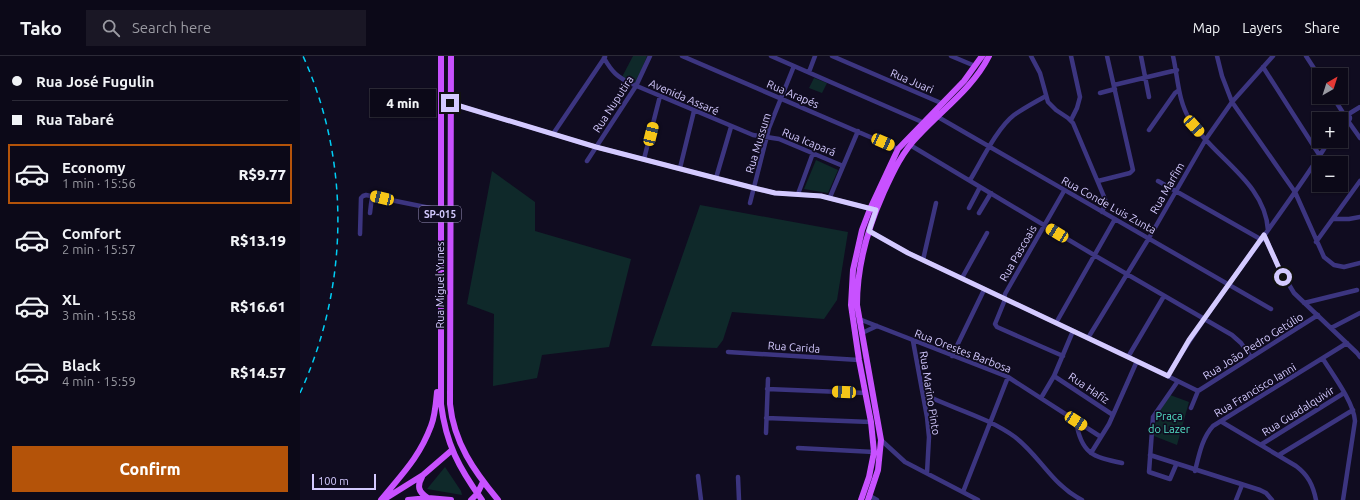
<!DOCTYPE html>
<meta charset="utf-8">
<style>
:root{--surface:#0c0918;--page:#1a1725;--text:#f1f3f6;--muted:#9a9aa2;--line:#2c2a37;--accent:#b45309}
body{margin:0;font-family:Ubuntu,sans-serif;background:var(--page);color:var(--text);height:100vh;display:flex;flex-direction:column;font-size:15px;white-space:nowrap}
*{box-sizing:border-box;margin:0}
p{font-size:13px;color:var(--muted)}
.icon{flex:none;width:22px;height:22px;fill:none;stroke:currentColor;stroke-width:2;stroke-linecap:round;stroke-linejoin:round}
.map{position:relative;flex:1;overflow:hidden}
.details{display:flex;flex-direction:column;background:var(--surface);width:300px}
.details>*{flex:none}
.hud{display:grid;align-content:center;height:88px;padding:0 12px;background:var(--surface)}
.needle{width:26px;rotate:39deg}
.fabs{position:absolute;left:1012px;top:12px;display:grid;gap:8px}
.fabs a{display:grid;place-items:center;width:36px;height:36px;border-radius:0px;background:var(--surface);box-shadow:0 1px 3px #0004,0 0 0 1px var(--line);font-size:20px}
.scale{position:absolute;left:12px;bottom:10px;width:64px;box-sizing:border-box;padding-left:4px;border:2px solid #d4caff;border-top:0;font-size:11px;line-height:14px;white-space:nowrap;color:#d4caff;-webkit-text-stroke:3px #100c20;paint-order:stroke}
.end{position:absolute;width:18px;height:18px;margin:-9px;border:5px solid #d4caff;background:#111;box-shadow:0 0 0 2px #111}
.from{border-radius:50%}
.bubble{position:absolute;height:28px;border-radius:0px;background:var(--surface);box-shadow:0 1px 3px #0004,0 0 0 1px var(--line);font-size:13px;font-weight:800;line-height:28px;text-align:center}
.car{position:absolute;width:12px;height:24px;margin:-12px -6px;border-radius:5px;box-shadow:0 0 3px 1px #0007;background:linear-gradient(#f5c518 24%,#345 0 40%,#f5c518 0 76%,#345 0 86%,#f5c518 0)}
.hud b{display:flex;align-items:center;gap:14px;height:38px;font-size:15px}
.hud b+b{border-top:1px solid var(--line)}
.hud i{width:10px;height:10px;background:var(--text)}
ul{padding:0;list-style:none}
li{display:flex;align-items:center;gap:12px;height:60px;margin:0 8px 6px;padding:0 4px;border:2px solid transparent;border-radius:0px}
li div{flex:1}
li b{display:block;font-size:15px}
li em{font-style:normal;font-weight:800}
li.on{border-color:var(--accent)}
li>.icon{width:36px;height:36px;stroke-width:1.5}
.button{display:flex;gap:8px;margin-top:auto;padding:8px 12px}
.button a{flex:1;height:46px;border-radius:0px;background:var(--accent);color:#fff;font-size:16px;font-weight:800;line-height:46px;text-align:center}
header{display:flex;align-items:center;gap:24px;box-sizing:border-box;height:56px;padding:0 20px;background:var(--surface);border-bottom:1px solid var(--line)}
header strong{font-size:19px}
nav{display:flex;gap:22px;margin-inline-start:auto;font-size:14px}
.search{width:280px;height:36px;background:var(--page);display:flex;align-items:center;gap:10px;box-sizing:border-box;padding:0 14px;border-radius:0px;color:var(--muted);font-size:15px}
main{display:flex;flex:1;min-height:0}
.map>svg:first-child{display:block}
</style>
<header>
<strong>Tako</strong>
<div class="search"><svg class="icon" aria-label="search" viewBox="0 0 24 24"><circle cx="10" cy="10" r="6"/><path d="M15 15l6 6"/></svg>Search here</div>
<nav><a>Map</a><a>Layers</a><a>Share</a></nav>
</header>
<main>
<section class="details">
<div class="hud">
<b><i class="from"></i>Rua José Fugulin</b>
<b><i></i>Rua Tabaré</b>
</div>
<ul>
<li class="on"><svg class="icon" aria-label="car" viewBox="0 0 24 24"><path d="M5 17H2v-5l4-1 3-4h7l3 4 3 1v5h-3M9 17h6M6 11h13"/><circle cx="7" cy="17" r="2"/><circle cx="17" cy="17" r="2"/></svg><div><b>Economy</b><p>1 min · 15:56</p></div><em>R$9.77</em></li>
<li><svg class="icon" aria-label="car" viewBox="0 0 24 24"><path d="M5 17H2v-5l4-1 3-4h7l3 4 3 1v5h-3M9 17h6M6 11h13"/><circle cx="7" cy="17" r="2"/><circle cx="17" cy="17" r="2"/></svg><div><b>Comfort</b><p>2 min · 15:57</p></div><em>R$13.19</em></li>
<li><svg class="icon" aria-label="car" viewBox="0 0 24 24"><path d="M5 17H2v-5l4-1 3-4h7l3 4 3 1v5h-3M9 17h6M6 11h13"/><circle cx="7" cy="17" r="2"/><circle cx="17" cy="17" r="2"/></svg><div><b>XL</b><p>3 min · 15:58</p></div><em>R$16.61</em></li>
<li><svg class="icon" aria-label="car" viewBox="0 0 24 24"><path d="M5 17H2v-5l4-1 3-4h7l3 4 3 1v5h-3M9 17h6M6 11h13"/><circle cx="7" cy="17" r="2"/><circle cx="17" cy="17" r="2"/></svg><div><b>Black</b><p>4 min · 15:59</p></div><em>R$14.57</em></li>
</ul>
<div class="button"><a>Confirm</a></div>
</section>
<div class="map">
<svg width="1060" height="444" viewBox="0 0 1060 444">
<rect width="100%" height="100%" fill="#100c20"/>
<path fill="#0f292a" d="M333 0H347L337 25 334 28 322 21Z
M514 22 527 27 522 37 509 32Z
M516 104 538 114 528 137 504 133Z
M192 115 235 146V175L331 203 309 291 242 299 237 322 193 330 194 258 167 248Z
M400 149 548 176 537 244 524 263 432 256 423 284 417 292 351 290Z
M870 339 889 346 877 389 854 380 856 361Z
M145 411 161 435 162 439 127 433Z"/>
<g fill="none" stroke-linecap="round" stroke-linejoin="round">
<path stroke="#3c3580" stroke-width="4.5" d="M382 0 598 93
M471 0 622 66
M532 0 641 47
M651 0 675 10
M731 0 740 17 748 46 756 54 768 62 773 67 805 143V149L802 156
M841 0 849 41
M873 0C878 22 878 45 890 64 914 102 965 126 968 174
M917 0 922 20 932 46 995 136 1024 201 1034 209 1044 211 1060 207
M1006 0 1019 20
M304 2C312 16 317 21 332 28L453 79 479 83 543 110
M963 11 1020 100
M509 16 515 0
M814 29 877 14
M800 37 815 33
M1033 41 1045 60
M150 47 296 91 454 132 475 137 521 140 572 153
M1047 59 1060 51
M1044 62a3 3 0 1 1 6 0a3 3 0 1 1-6 0Z
M638 61 971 253
M771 64 777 52 780 41 771 0
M1048 65 1060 82
M1041 70 1047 65
M849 74 875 37 879 34
M253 78 305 1
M610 89 794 199 932 279 941 287 951 301
M344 103 360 40
M287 105 336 30 350 0
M380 112 394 55
M416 122 431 71
M670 124C681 106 697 72 714 59 724 52 735 46 746 40
M798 125 830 117 833 114 807 0
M858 125 962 184
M498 138 513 97
M530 141 558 75
M450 147 469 72 494 10
M669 152 680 131
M70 157 72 140
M679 157 691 137
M1033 163H1049L1060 161
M569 175 608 197 837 305 898 335
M60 178 61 142 63 140 66 139 140 154
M964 179 979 212 994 237 1057 297 1060 301
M1016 186 1060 125
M623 204 636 147
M662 222 687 177
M1004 247 1057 234
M559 263 708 321 801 381
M756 267 815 163
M1031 272 1060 257
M562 277 577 270
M788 282 849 182 906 83 932 46 973 0
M613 285 627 361 629 381 627 417
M428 296 559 304
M652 300 684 234
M763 300 697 271 695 268 704 246 705 238 764 135
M828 301 864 240
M1023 303C1033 319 1054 347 1055 365L1043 444
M868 319C917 238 979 165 1029 85
M754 320 813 359
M467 333 566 337
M898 335 1018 259
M623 338C654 353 687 361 715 381 740 400 752 429 782 444
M741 342 754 320 773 275
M891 352 898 335
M466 362 571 366
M776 365C781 397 792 401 822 407
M922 366 996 410C1008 419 1013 429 1016 444
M466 377 468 323
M581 384 605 406 678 444
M962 388 1044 337
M498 392 574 396
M791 397 809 368 837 305
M850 399 960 434 966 437 972 444
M979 399 1053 354
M876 409 870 423 849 416 853 361 878 325
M895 415C899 399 902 382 913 370L1047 287
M398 420 401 444
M438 421 439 444
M663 436 708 321
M570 440 577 444
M936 444 942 429"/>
<path stroke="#c851ff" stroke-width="6" d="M141 0V348C146 388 159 412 182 444
M151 0 150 348C154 387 174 415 198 444
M122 421C117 430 118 436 128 442
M81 444C102 418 119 402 131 370 135 360 136 347 137 336
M83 444 123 419 152 394
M108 444 128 442 151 444
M171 444 177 438 183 426
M561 444 569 421 574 396 571 366 559 304 551 249 553 214 562 174 570 153 598 93 664 25 682 0
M568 444 578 414 581 384 557 249C557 210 567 174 583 138 593 116 602 96 619 79 643 53 673 32 689 0"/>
<path stroke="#00cff5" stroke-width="1.5" stroke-dasharray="6 5" stroke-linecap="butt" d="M0 337C49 231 51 106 3 0"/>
</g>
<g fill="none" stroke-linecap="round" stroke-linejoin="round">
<path stroke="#d4caff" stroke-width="5" d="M150 47 296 91 454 132 475 137 521 140 576 154 569 175 608 197 868 320 889 284 964 179 983 221"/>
</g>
<g text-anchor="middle" stroke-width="3.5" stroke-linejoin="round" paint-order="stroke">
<rect fill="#100c20" stroke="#9991bc" stroke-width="1" x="119" y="150" width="42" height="16" rx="3"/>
<g font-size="10" font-weight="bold" fill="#d4caff">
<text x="140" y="162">SP-015</text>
</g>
<g font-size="11" fill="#d4caff" stroke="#100c20">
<text transform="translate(612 25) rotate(23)" y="4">Rua Juari</text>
<text transform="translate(493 38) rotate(23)" y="4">Rua Arapés</text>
<text transform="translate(384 41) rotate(23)" y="4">Avenida Assaré</text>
<text transform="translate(313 48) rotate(-57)" y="4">Rua Nuputira</text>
<text transform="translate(509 86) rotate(22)" y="4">Rua Icapará</text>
<text transform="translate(458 87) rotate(-73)" y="4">Rua Mussum</text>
<text transform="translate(867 132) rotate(-60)" y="4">Rua Marfim</text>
<text transform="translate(809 149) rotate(29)" y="4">Rua Conde Luis Zunta</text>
<text transform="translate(718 197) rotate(-60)" y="4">Rua Pascoais</text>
<text transform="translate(140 229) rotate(-90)" y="4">Rua Miguel Yunes</text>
<text transform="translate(953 290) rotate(-32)" y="4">Rua João Pedro Getúlio</text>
<text transform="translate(494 291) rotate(4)" y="4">Rua Carida</text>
<text transform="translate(663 295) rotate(21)" y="4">Rua Orestes Barbosa</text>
<text transform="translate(789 332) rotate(34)" y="4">Rua Hafiz</text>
<text transform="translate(955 334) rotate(-31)" y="4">Rua Francisco Ianni</text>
<text transform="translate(630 337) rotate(81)" y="4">Rua Marino Pinto</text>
<text transform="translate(998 355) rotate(-32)" y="4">Rua Guadalquivir</text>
</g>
<g font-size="11" fill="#53e3c7" stroke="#100c20">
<text x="869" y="364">Praça<tspan x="869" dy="13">do Lazer</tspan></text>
</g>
</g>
</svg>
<div class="fabs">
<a><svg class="needle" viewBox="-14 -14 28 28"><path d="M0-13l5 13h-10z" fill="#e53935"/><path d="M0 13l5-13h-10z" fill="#9a9aa2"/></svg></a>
<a>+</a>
<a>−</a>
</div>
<div class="scale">100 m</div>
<i class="end from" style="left:983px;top:221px"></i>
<i class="end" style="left:150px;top:47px"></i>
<div class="bubble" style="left:70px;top:33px;width:66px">4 min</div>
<i class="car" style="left:894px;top:70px;rotate:138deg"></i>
<i class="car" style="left:351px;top:78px;rotate:14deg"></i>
<i class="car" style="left:583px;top:86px;rotate:114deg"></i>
<i class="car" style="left:82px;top:142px;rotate:283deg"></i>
<i class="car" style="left:757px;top:177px;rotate:301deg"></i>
<i class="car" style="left:544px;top:336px;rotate:273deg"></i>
<i class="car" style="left:776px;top:365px;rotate:123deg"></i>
</div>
</main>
